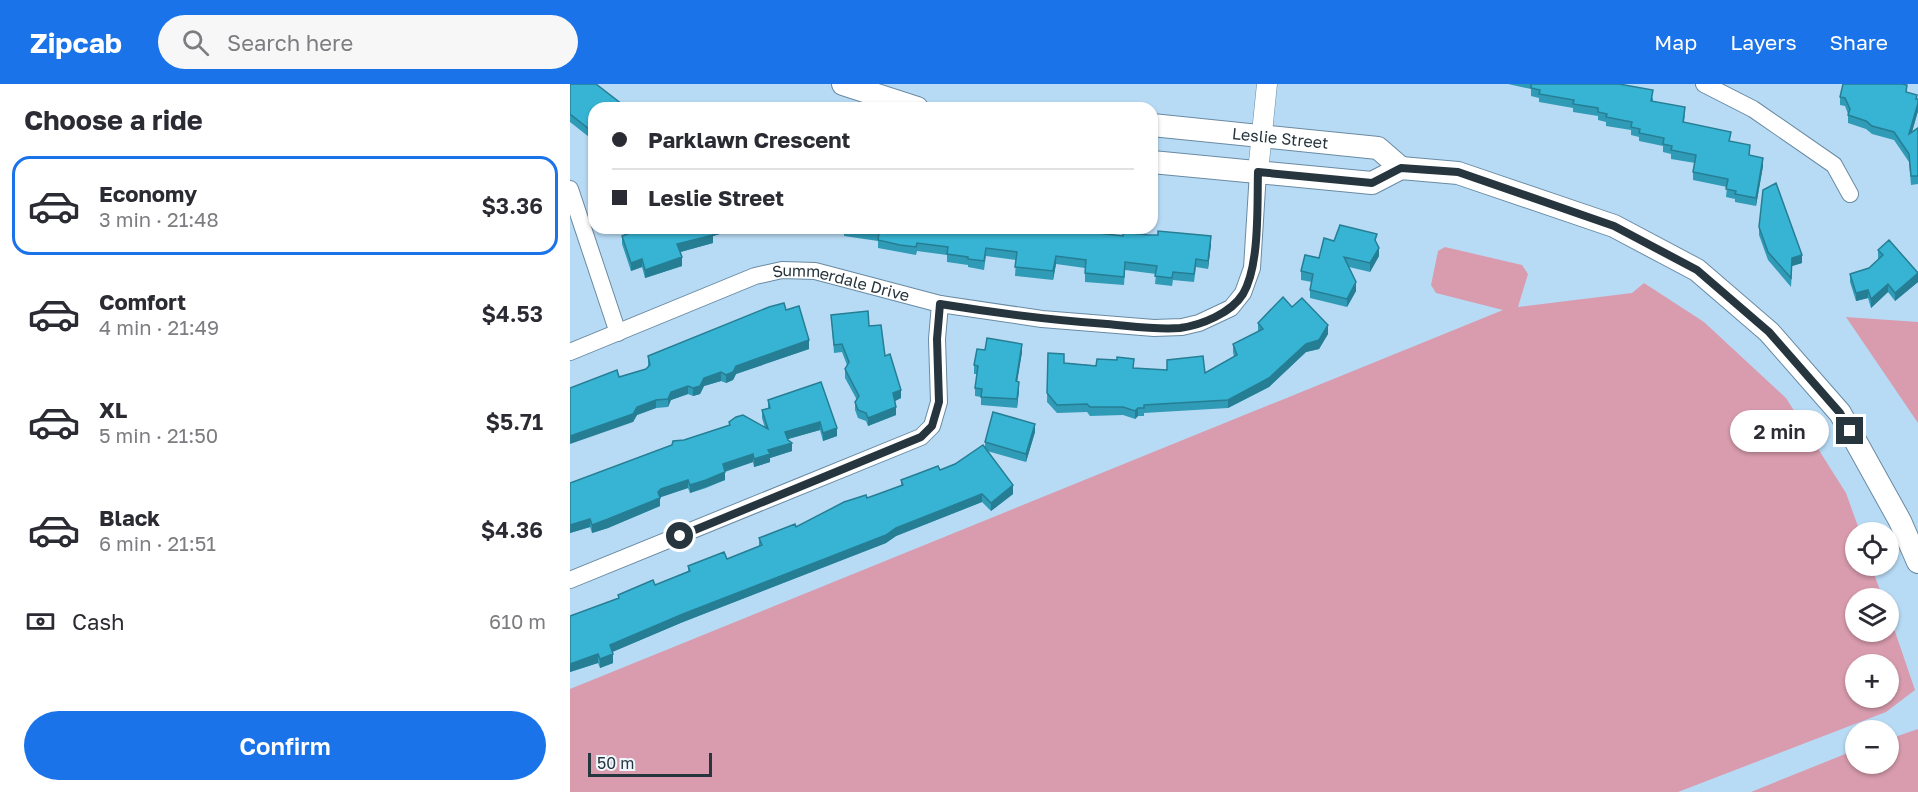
<!DOCTYPE html>
<meta charset="utf-8">
<style>
:root{--surface:#fff;--page:#f7f7f7;--text:#2b2b33;--muted:#7c7c81;--line:#e1e1e2;--accent:#1a73e8}
body{margin:0;font-family:"Golos Text",sans-serif;background:var(--page);color:var(--text);height:100vh;display:flex;flex-direction:column;font-size:22px;white-space:nowrap}
*{box-sizing:border-box;margin:0}
p{font-size:20px;color:var(--muted)}
.icon{flex:none;width:33px;height:33px;fill:none;stroke:currentColor;stroke-width:2;stroke-linecap:round;stroke-linejoin:round}
.map{position:relative;flex:1;overflow:hidden}
.panel{display:flex;flex-direction:column;background:var(--surface);width:570px}
.panel>*{flex:none}
.banner{position:absolute;left:18px;top:18px;width:570px;height:132px;border-radius:18px;box-shadow:0 2px 4px #0004;display:grid;align-content:center;height:132px;padding:0 24px;background:var(--surface)}
.controls{position:absolute;left:1275px;top:438px;display:grid;gap:12px}
.controls a{display:grid;place-items:center;width:54px;height:54px;border-radius:50%;background:var(--surface);box-shadow:0 2px 4px #0004;font-size:30px}
.scale{position:absolute;left:18px;bottom:15px;width:124px;box-sizing:border-box;padding-left:6px;border:3px solid #27353e;border-top:0;font-size:16px;line-height:21px;white-space:nowrap;color:#27353e;-webkit-text-stroke:4px #f1f8fd;paint-order:stroke}
.end{position:absolute;width:27px;height:27px;margin:-14px;border:8px solid #27353e;background:#fff;box-shadow:0 0 0 3px #fff}
.from{border-radius:50%}
.bubble{position:absolute;height:42px;border-radius:21px;background:var(--surface);box-shadow:0 2px 4px #0004;font-size:20px;font-weight:600;line-height:42px;text-align:center}
.banner b{display:flex;align-items:center;gap:21px;height:57px;font-size:22px}
.banner b+b{border-top:2px solid var(--line)}
.banner i{width:15px;height:15px;background:var(--text)}
ul{padding:0;list-style:none}
li{display:flex;align-items:center;gap:18px;height:99px;margin:0 12px 9px;padding:0 12px;border:3px solid transparent;border-radius:18px}
li div{flex:1}
li b{display:block;font-size:22px}
li em{font-style:normal;font-weight:600}
li.on{border-color:var(--accent)}
li>.icon{width:54px;height:54px;stroke-width:1.5}
h2{padding:0 24px;font-size:27px;line-height:72px}
.pay{display:flex;align-items:center;gap:15px;height:66px;padding:0 24px;font-size:22px}
.pay p{margin-inline-start:auto}
.action{display:flex;gap:12px;margin-top:auto;padding:12px 24px}
.action a{flex:1;height:69px;border-radius:36px;background:var(--accent);color:#fff;font-size:24px;font-weight:600;line-height:69px;text-align:center}
header{display:flex;align-items:center;gap:36px;box-sizing:border-box;height:84px;padding:0 30px;background:var(--accent);color:#fff}
header strong{font-size:28px}
nav{display:flex;gap:33px;margin-inline-start:auto;font-size:21px}
.search{width:420px;height:54px;background:var(--page);display:flex;align-items:center;gap:15px;box-sizing:border-box;padding:0 21px;border-radius:33px;color:var(--muted);font-size:22px}
main{display:flex;flex:1;min-height:0}
.map>svg:first-child{display:block}
</style>
<header>
<strong>Zipcab</strong>
<div class="search"><svg class="icon" aria-label="search" viewBox="0 0 24 24"><circle cx="10" cy="10" r="6"/><path d="M15 15l6 6"/></svg>Search here</div>
<nav><a>Map</a><a>Layers</a><a>Share</a></nav>
</header>
<main>
<section class="panel">
<h2>Choose a ride</h2>
<ul>
<li class="on"><svg class="icon" aria-label="car" viewBox="0 0 24 24"><path d="M5 17H2v-5l4-1 3-4h7l3 4 3 1v5h-3M9 17h6M6 11h13"/><circle cx="7" cy="17" r="2"/><circle cx="17" cy="17" r="2"/></svg><div><b>Economy</b><p>3 min · 21:48</p></div><em>$3.36</em></li>
<li><svg class="icon" aria-label="car" viewBox="0 0 24 24"><path d="M5 17H2v-5l4-1 3-4h7l3 4 3 1v5h-3M9 17h6M6 11h13"/><circle cx="7" cy="17" r="2"/><circle cx="17" cy="17" r="2"/></svg><div><b>Comfort</b><p>4 min · 21:49</p></div><em>$4.53</em></li>
<li><svg class="icon" aria-label="car" viewBox="0 0 24 24"><path d="M5 17H2v-5l4-1 3-4h7l3 4 3 1v5h-3M9 17h6M6 11h13"/><circle cx="7" cy="17" r="2"/><circle cx="17" cy="17" r="2"/></svg><div><b>XL</b><p>5 min · 21:50</p></div><em>$5.71</em></li>
<li><svg class="icon" aria-label="car" viewBox="0 0 24 24"><path d="M5 17H2v-5l4-1 3-4h7l3 4 3 1v5h-3M9 17h6M6 11h13"/><circle cx="7" cy="17" r="2"/><circle cx="17" cy="17" r="2"/></svg><div><b>Black</b><p>6 min · 21:51</p></div><em>$4.36</em></li>
</ul>
<div class="pay"><svg class="icon" aria-label="cash" viewBox="0 0 24 24"><path d="M3 7h18v10H3z"/><circle cx="12" cy="12" r="2"/></svg>Cash<p>610 m</p></div>
<div class="action"><a>Confirm</a></div>
</section>
<div class="map">
<svg width="1348" height="708" viewBox="0 0 1348 708">
<rect width="100%" height="100%" fill="#b8dbf5"/>
<path fill="#d89cae" fill-rule="evenodd" d="M875 163 952 181 958 190 948 223 1062 209 1074 199 1134 238 1216 314 1276 409 1290 448H1286V482H1301L1313 514H1286V548H1318L1319 530 1345 606 1316 628 1108 708H0V605L933 226 866 209 861 201 868 167ZM1318 580V614H1286V580Z
M1276 233 1348 238V339Z
M1348 645V708H1181L1285 666 1286 680H1318L1319 655Z"/>
<g fill="none" stroke-linecap="round" stroke-linejoin="round">
<defs>
<g id="minor">
<path d="M1134 0 1183 25 1264 81 1280 110"/>
<path d="M0 105 48 249"/>
<path id="s1" d="M0 268 185 192 212 186 245 187 370 220 472 235 584 244 612 243 629 239 661 224 673 209 682 184 688 88"/>
<path d="M0 496 351 353 362 342 369 318 367 255 370 220"/>
</g>
<path id="tertiary" d="M688 88 697 0"/>
<g id="secondary">
<path d="M273 0 347 24"/>
<path id="s2" d="M582 41 808 64 831 84"/>
<path d="M582 78 802 99 831 84 888 89 1044 142 1127 186 1199 248 1270 329 1330 437 1348 478"/>
</g>
</defs>
<use href="#minor" stroke="#698aa2" stroke-width="18"/>
<use href="#tertiary" stroke="#698aa2" stroke-width="21"/>
<use href="#secondary" stroke="#698aa2" stroke-width="24"/>
<use href="#minor" stroke="#fff" stroke-width="16"/>
<use href="#tertiary" stroke="#fff" stroke-width="20"/>
<use href="#secondary" stroke="#fff" stroke-width="22"/>
</g>
<path fill="#2f9bb6" d="M0 0 53 24H24L19 53 0 38Z
M938 0H1050V1L1083 14V17L1115 31 1114 38 1160 57 1193 82 1186 122 1165 118V115L1156 113 1157 103 1123 96V88L1125 79 1101 75V70L1093 68V62L1069 57V53L1061 51V46L1036 42V38L1028 36V32L1003 28V24L969 18V14L961 12V5Z
M1337 9 1348 15V27L1342 48 1348 44V100L1341 101 1339 78 1324 56 1302 50 1296 45 1278 39V30L1275 22 1270 21V13Z
M1189 143 1232 179 1222 182 1221 203 1198 176 1189 151Z
M73 144H160L153 145V149L143 152V159L110 168 112 182 75 194 72 183 61 187 52 160V152Z
M274 144 483 147 641 160 638 185 626 183 624 198 603 196 602 202 585 200 586 190 555 186 554 201 515 198V184L486 180 483 196 445 192 446 176 416 172 414 186 398 183V181L377 178V171L347 167 346 171 308 164V157L274 152Z
M764 157 806 159 809 172 800 188 779 183 786 207 777 223 740 214V206L742 198 731 196V187L749 174Z
M1308 166 1348 198 1325 217 1318 208 1301 224 1298 214 1286 217 1280 198V190L1299 184 1309 175 1308 174Z
M722 223 758 250 749 265 736 268 699 303 658 324 574 329V332H568L565 335 553 331 520 332 517 328 487 329 477 318 478 269 494 279 635 289 664 273 663 268V260L688 248V239Z
M216 226 239 265 166 290 163 296 156 299 151 297 134 302 130 310 123 312 118 310 101 316 98 323 86 324 67 331 63 338 49 293 76 285 78 282V272Z
M261 231 299 242 315 272 331 314 325 317 326 331 298 342 296 337 288 334 285 326V318L287 316 275 294V285L277 281 272 268 264 269Z
M452 268 447 297 449 306 447 324 411 321V313L405 312V304L407 290H404V281Z
M251 298 267 352 253 357 250 346 217 355 222 367 200 374V378L184 383 183 378 155 388V396L136 404 120 409 118 404 91 413 90 414V422L38 444 22 449 20 443 0 449V399L114 356 159 341V338L195 344 192 334V326L198 324V316Z
M465 348 456 378 417 367 443 410 421 427 412 418 326 452 316 459 113 538 42 568 43 579 30 584 28 579 0 588V532L48 514V511L85 501 118 487V482L157 475 189 462V454L226 443 331 401V396L370 386 385 380 415 364V358Z"/>
<path fill="#267e94" d="M1348 19V27L1339 58V50Z
M24 39V47L19 53V45Z
M1193 74V82L1186 122V114Z
M141 144H153V149L143 152V159L107 169V160Z
M641 152V160L638 185V177Z
M809 164V172L800 188V179Z
M1232 171V179L1222 182 1221 203 1222 174Z
M486 172V180L483 196V187Z
M112 173V182L75 194V186Z
M72 175V183L61 187V179Z
M1348 189V198L1325 217V209Z
M786 198V207L777 223V215Z
M1318 200V208L1301 224V215Z
M1298 206V214L1286 217V209Z
M758 241V250L749 265 736 268 699 303 658 324V316L736 260Z
M239 256V265L166 290 163 296 156 299V291L166 282Z
M452 260V268L446 305V297Z
M151 288V297L134 302 130 310 123 312V304L134 294Z
M449 298V306L447 324V315Z
M118 302V310L101 316 98 323V315L101 308Z
M331 306V314L323 318V309Z
M86 316V324L67 331 63 338 0 360V352L67 323Z
M326 323V331L298 342V334Z
M568 324V332L565 335V327Z
M250 338V346L215 356V348Z
M465 340V348L456 378V370Z
M267 344V352L253 357V349Z
M222 359V367L200 374V378L184 383V375L198 366Z
M183 370V378L153 388V380Z
M155 388V396L120 409V401Z
M118 396V404L91 413 90 414V422L38 444 22 449V441L91 405Z
M443 401V410L421 427V419Z
M412 410V418L326 452 316 459 113 538 40 569V561L113 530Z
M20 435V443L0 449V441Z
M28 570V579L0 588V580Z
M43 570V579L30 584V575Z"/>
<path fill="#37b4d4" stroke="#267e94" stroke-width="1.5" d="M0 0H26L53 21 51 24H24V39L19 45 0 30Z
M961 0H1049L1083 6 1081 17 1115 23 1113 38 1161 48 1159 57 1180 61 1179 71 1193 74 1186 114 1165 110 1166 107 1156 105 1158 95 1123 88 1126 71 1101 66 1102 62 1093 60 1094 54 1069 49 1070 45 1061 43 1062 38 1036 33 1037 30 1028 28V24L1003 20 1004 16 969 10 970 6 961 4Z
M1273 0H1332L1337 1 1336 8 1347 11 1346 15H1348V19L1339 50 1348 44V92H1341L1339 70 1324 48 1302 42 1296 37 1278 31 1280 25 1275 14 1270 13Z
M1206 99 1232 171 1222 174 1221 194 1198 168 1189 143 1193 106Z
M770 141 807 150 805 156 809 164 800 179 774 173 786 198 777 215 740 206 743 190 731 187 735 171 749 174 754 154 764 157Z
M73 144H142L143 151 107 160 112 173 75 186 72 175 61 179 52 152Z
M274 144H465L483 147V144L553 152V148L578 151H588V147L641 152 638 177 626 175 624 190 603 188 602 194 585 192 587 182 555 178 554 193 515 189 516 176 486 172 483 187 445 183 447 168 416 164 414 177 398 175V173L377 170 378 163 347 159 346 163 330 161 308 156 309 149Z
M1319 156 1348 189 1325 209 1318 200 1301 215 1298 206 1286 209 1280 190 1299 184 1313 171 1308 166Z
M713 213 722 223 732 214 758 241 749 256 736 260 699 294 658 316 574 321V324H568L565 327 553 323H520L517 320 487 321 477 309 478 269 494 270V279L526 282 527 275 547 276V273L564 275 563 284 597 286V276L633 272 635 289 667 271 663 260 693 245 688 239Z
M214 219 216 226 229 222 239 256 166 282 163 288 156 291 151 288 134 294 130 302 123 304 118 302 101 308 98 315 86 316 67 323 63 330 0 352V304L47 286 49 293 76 285 80 281 78 272 199 223Z
M298 227 299 242 311 241 315 272 320 270 331 306 323 309 326 323 298 334 296 329 288 326 285 318 289 312 275 285 279 278 272 260 264 261 261 231Z
M417 254 452 260 446 297 449 298 447 315 411 313 412 305 405 304 408 282 404 281 407 265 415 266Z
M251 298 267 344 253 349 250 338 215 348 218 356 222 359 198 366 200 370 184 375 183 370 153 380 155 388 136 396 120 401 118 396 91 405 88 408 90 414 38 435 22 441 20 435 0 441V399L102 361 103 357 114 356 160 341 159 338 166 333 173 331 198 345 192 326 200 324 198 316Z
M423 328 465 340 456 370 415 358Z
M413 361 443 401 421 419 412 410 326 444 316 451 113 530 40 561 43 570 30 575 28 570 0 580V532L49 514 48 511 83 496 85 501 120 487 118 482 154 468 157 475 192 461 189 454 225 440 226 443 274 418 296 411 297 414 333 401 331 396 347 390 368 382 370 386 385 380Z"/>
<g fill="none" stroke-linecap="round" stroke-linejoin="round">
<path stroke="#27353e" stroke-width="8" d="M110 452 351 353 362 342 369 318 367 255 370 220C426 229 481 236 537 240 561 242 586 246 610 244 632 241 661 229 673 210 690 181 687 121 688 88L802 99 831 84 888 88 1044 142 1127 186 1199 248 1270 329 1280 347"/>
</g>
<g text-anchor="middle" stroke-width="5" stroke-linejoin="round" paint-order="stroke">
<g font-size="16" fill="#27353e" stroke="#f1f8fd">
<text dy="6" stroke="none"><textPath href="#s2" startOffset="129">Leslie Street</textPath></text>
<text dy="6" stroke="none"><textPath href="#s1" startOffset="288">Summerdale Drive</textPath></text>
</g>
</g>
</svg>
<div class="controls">
<a><svg class="icon" aria-label="locate" viewBox="0 0 24 24"><circle cx="12" cy="12" r="6"/><path d="M12 2v4M12 18v4M2 12h4M18 12h4"/></svg></a>
<a><svg class="icon" aria-label="layers" viewBox="0 0 24 24"><path d="M12 4l9 5-9 5-9-5zM3 14l9 5 9-5"/></svg></a>
<a>+</a>
<a>−</a>
</div>
<div class="scale">50 m</div>
<i class="end from" style="left:110px;top:452px"></i>
<i class="end" style="left:1280px;top:347px"></i>
<div class="bubble" style="left:1160px;top:326px;width:99px">2 min</div>
<div class="banner">
<b><i class="from"></i>Parklawn Crescent</b>
<b><i></i>Leslie Street</b>
</div>
</div>
</main>
